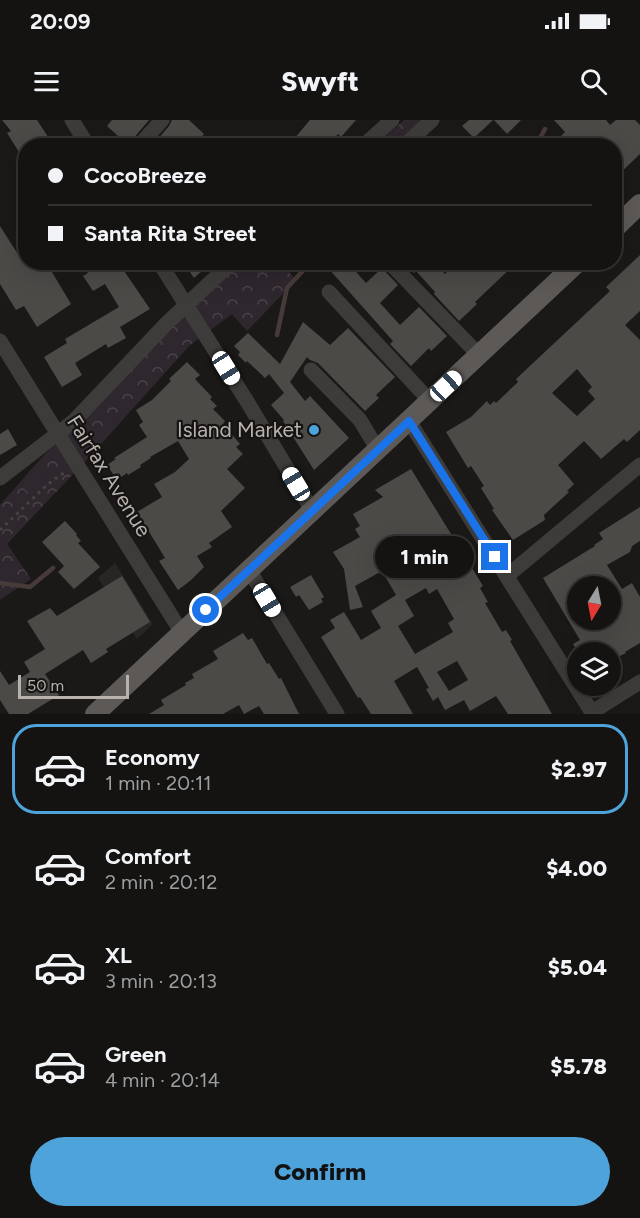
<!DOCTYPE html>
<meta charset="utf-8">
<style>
:root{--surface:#141312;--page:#1d1c1b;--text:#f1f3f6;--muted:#9d9e9f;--line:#333232;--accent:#4fa3db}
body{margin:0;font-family:Figtree,sans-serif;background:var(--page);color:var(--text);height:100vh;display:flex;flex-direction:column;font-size:22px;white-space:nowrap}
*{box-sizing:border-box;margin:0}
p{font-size:20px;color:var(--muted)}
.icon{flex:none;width:33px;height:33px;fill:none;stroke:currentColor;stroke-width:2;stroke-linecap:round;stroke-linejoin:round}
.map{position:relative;height:594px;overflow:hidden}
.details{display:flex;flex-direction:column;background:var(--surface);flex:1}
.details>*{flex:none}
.hud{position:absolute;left:18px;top:18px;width:604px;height:132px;border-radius:24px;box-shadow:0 6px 24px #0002,0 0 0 2px var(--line);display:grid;align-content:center;height:132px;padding:0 30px;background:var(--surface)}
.needle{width:39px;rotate:190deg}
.buttons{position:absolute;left:567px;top:456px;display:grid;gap:12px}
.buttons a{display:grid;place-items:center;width:54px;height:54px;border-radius:50%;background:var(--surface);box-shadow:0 6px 24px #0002,0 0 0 2px var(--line);font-size:30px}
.scale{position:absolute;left:18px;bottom:15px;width:111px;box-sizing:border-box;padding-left:6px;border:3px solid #b8b1ac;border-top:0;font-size:16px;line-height:21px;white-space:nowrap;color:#b8b1ac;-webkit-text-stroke:4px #151413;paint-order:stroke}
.end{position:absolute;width:27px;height:27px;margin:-14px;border:8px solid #1a73e8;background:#fff;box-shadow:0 0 0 3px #fff}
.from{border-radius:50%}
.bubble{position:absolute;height:42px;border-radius:21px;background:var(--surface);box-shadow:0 6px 24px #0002,0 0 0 2px var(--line);font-size:20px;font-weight:800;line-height:42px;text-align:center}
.car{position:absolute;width:18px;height:36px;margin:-18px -9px;border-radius:8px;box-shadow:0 0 4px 2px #0007;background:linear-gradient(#fff 24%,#345 0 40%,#fff 0 76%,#345 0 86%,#fff 0)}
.hud b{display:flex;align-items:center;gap:21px;height:57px;font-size:22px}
.hud b+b{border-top:2px solid var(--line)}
.hud i{width:15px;height:15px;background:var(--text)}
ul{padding:10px 0 0;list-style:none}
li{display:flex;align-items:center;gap:18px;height:90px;margin:0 12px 9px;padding:0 18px;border:3px solid transparent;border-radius:24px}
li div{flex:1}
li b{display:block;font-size:22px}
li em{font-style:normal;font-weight:800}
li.selected{border-color:var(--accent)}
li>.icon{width:54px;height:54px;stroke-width:1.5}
.cta{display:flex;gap:12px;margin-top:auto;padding:12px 30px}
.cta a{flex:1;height:69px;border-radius:36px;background:var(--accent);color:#111;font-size:24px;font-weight:800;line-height:69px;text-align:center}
.status{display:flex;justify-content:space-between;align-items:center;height:42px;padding:0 30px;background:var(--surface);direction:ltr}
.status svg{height:16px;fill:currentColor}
header{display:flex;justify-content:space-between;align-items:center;height:78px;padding:0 30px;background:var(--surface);font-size:27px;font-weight:800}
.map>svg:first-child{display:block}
</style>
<div class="status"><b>20:09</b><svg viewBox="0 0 49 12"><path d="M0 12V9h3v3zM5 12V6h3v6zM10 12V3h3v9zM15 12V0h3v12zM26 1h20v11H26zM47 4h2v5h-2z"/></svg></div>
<header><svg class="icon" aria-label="menu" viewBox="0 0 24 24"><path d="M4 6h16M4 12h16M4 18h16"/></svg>Swyft<svg class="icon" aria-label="search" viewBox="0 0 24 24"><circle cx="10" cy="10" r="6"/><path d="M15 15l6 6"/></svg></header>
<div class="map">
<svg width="640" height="594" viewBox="0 0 640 594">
<defs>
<pattern id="park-crowns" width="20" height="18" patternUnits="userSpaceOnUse" patternTransform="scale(1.5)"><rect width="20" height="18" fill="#2e272e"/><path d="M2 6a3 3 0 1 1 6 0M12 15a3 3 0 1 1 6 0" fill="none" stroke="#4a444a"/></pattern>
</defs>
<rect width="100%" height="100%" fill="#1a1918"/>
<path fill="#272624" d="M115 443 153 504 137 519 98 458Z"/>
<path fill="url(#park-crowns)" d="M404 0H426L398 25 375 26Z
M242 143H297L289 152 296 160 247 211 232 194 189 226 93 333 7 424 31 459 0 480V385L47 332 81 304 112 267 204 176Z"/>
<path fill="#2e272e" d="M35 345 49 357 31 375 19 364Z"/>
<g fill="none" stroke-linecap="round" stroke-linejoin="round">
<path stroke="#473b39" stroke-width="4.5" d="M528 26 540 18 545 9
M277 215 287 168 311 142
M0 463 30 467 53 448"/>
</g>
<path fill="#4c4a47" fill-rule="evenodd" d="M2 0H37L54 26H26V43L7 13 11 11Z
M112 0H149L132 20 129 26 107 6Z
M172 0H189L204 14 194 26H152L169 6Z
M310 0H356L341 17 338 14 328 26H288Z
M469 0H493L474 18 462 6Z
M494 0H521L507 14Z
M554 0H606L610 5 616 0H635L640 5V34L615 58V26H567L559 18 565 12Z
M0 106 21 139 26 136V142H46L71 184 37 207 24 186 16 190 0 164Z
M640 135V191L625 205 640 220V310L627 322 624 319 601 339 584 321 558 345 574 364 567 371 569 372 544 395 545 400 513 420 492 390 494 389 481 368 484 366 471 346 468 348 446 312 471 297 487 281 490 285 494 281 496 283 518 262 516 259 532 244 610 171 606 167ZM577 249 592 267 588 271 595 279 577 296 552 273Z
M81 142H118L150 189 120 207 126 218 108 228 106 224 75 243 82 255 62 267 44 237 67 223 65 219 119 187 105 164 93 171 83 156 88 153Z
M183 142H212L194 158Z
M335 142H347L366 163 382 148 398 165 380 183 400 205 419 187 447 216 431 231 429 228 411 246 390 224 393 221 328 148Z
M403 142H434L445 154 457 142H517L475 182 477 184 459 201 434 174 435 172 416 151 414 153Z
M303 202 330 225 348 208 395 257 376 275 379 278 365 291 318 243 310 240 307 237 290 262 305 281 310 276 349 318 314 350 283 301 284 300 271 285 284 273 269 254 265 258 247 241 246 243 238 235 240 232 234 226 248 213 280 244Z
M187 242 200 255 195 259 212 277 210 279 217 286 213 289 225 301 223 303 230 310 229 311 240 324 236 327 243 334 227 349 245 368 221 391 232 407 209 423 212 427 197 436 204 447 190 461 178 470 159 441 165 438 137 392 162 377 154 364 175 352 189 339 178 321 150 337 151 338 140 345 141 347 128 355 127 353 117 360 107 345 116 339 114 338 147 317 139 305 143 302 136 290 152 280 171 261 169 259Z
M8 309 17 325 0 335V314Z
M411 349 483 466 480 468 488 482 485 483 502 512 506 510 512 520 510 521 552 594H508L496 576 470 591 464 580 445 590 438 577 433 581 426 569 429 568 417 547 394 561 413 594H371L360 577 358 578 321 517 335 508 330 500 344 492 361 520 381 508 371 491 396 475 382 451 355 466 363 487 350 490 344 449 333 432 360 417 355 409 360 406 353 394 383 377 375 370ZM426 468 429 474 437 469 454 499 448 503 453 512 415 534 398 506 414 496 405 480ZM457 541 468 560 449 571 437 552Z
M640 387V421L632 426 630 432 607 445 622 469 632 463 640 477V523L625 532 626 533 610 541V532H578L573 524 580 520 543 458 595 426 594 425 603 419 599 413ZM578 466H610V500H600L592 504 589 500H578Z
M65 401 77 414 76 415 81 421 78 423 100 447 74 469 58 452 64 446 42 422Z
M311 455 324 477 321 479 323 482 309 490 299 475 296 477 290 467Z
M122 456 150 502 106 529 108 532 91 543 83 530 45 554 59 575 28 594H9L0 580V551L9 565 30 552 24 542 45 529 27 501 50 488 57 496Z
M243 513 248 520 252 518 267 544 269 543 279 559 281 558 299 594H264L259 586 244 594 239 585 223 594H149L164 585 161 580 186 565 185 563 194 558 192 554 218 539 213 531Z"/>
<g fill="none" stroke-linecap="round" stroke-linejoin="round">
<path stroke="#454240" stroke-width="3" stroke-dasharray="3 4.5" stroke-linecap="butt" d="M0 410 48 364 65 352"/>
<path stroke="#3e3c3a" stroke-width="15" d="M72 0 88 26
M139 26 162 0
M363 26 392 0
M404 26 432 0
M159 142 248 283 312 390
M389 142 479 235
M329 172 430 281
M0 221 182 513
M311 250 360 300 378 330
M409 301 593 594
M0 358 74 301 167 203 232 142
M249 450 337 594
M507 456 640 345
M592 592 640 562"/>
<path stroke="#5d5956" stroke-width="20" d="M615 108 640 84
M95 594 578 142"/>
</g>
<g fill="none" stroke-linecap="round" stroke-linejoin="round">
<path stroke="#1a73e8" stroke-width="8" d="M206 490 409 301 495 437"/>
</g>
<circle fill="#4fa3db" stroke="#151413" stroke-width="2" cx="314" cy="310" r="6"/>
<g text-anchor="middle" stroke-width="4.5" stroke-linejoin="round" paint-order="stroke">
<g font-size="21" fill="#b8b1ac" stroke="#151413" text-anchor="end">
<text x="302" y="317">Island Market</text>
</g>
<g font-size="21" fill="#b8b1ac" stroke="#151413">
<text transform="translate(109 356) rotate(58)" y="7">Fairfax Avenue</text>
</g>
</g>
</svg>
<div class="buttons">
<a><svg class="needle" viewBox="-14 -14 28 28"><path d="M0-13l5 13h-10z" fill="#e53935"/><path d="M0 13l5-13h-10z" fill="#9d9e9f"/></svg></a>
<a><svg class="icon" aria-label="layers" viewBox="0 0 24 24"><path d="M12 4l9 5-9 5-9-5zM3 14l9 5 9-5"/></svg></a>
</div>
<div class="scale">50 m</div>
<i class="end from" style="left:206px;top:490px"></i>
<i class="end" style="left:495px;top:437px"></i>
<div class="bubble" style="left:375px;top:416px;width:99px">1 min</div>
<i class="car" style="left:226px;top:248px;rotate:148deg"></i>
<i class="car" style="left:446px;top:266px;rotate:47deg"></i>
<i class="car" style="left:296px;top:364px;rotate:329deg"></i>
<i class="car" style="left:267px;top:480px;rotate:149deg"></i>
<div class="hud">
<b><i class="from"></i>CocoBreeze</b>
<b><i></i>Santa Rita Street</b>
</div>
</div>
<section class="details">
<ul>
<li class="selected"><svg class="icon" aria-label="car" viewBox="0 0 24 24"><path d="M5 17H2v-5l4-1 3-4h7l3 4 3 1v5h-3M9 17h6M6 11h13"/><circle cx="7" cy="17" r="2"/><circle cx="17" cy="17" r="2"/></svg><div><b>Economy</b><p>1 min · 20:11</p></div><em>$2.97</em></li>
<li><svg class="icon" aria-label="car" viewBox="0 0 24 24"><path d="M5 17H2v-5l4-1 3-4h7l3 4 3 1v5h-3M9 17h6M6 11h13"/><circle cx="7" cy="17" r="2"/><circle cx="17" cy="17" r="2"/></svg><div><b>Comfort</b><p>2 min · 20:12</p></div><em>$4.00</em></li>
<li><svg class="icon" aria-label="car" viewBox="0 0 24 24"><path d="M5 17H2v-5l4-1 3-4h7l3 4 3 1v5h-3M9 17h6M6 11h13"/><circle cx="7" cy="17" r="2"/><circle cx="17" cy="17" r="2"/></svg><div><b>XL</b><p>3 min · 20:13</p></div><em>$5.04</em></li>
<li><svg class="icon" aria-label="car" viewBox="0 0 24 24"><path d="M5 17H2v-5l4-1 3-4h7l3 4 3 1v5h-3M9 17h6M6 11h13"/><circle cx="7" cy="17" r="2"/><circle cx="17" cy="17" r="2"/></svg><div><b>Green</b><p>4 min · 20:14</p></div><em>$5.78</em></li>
</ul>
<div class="cta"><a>Confirm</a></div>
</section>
